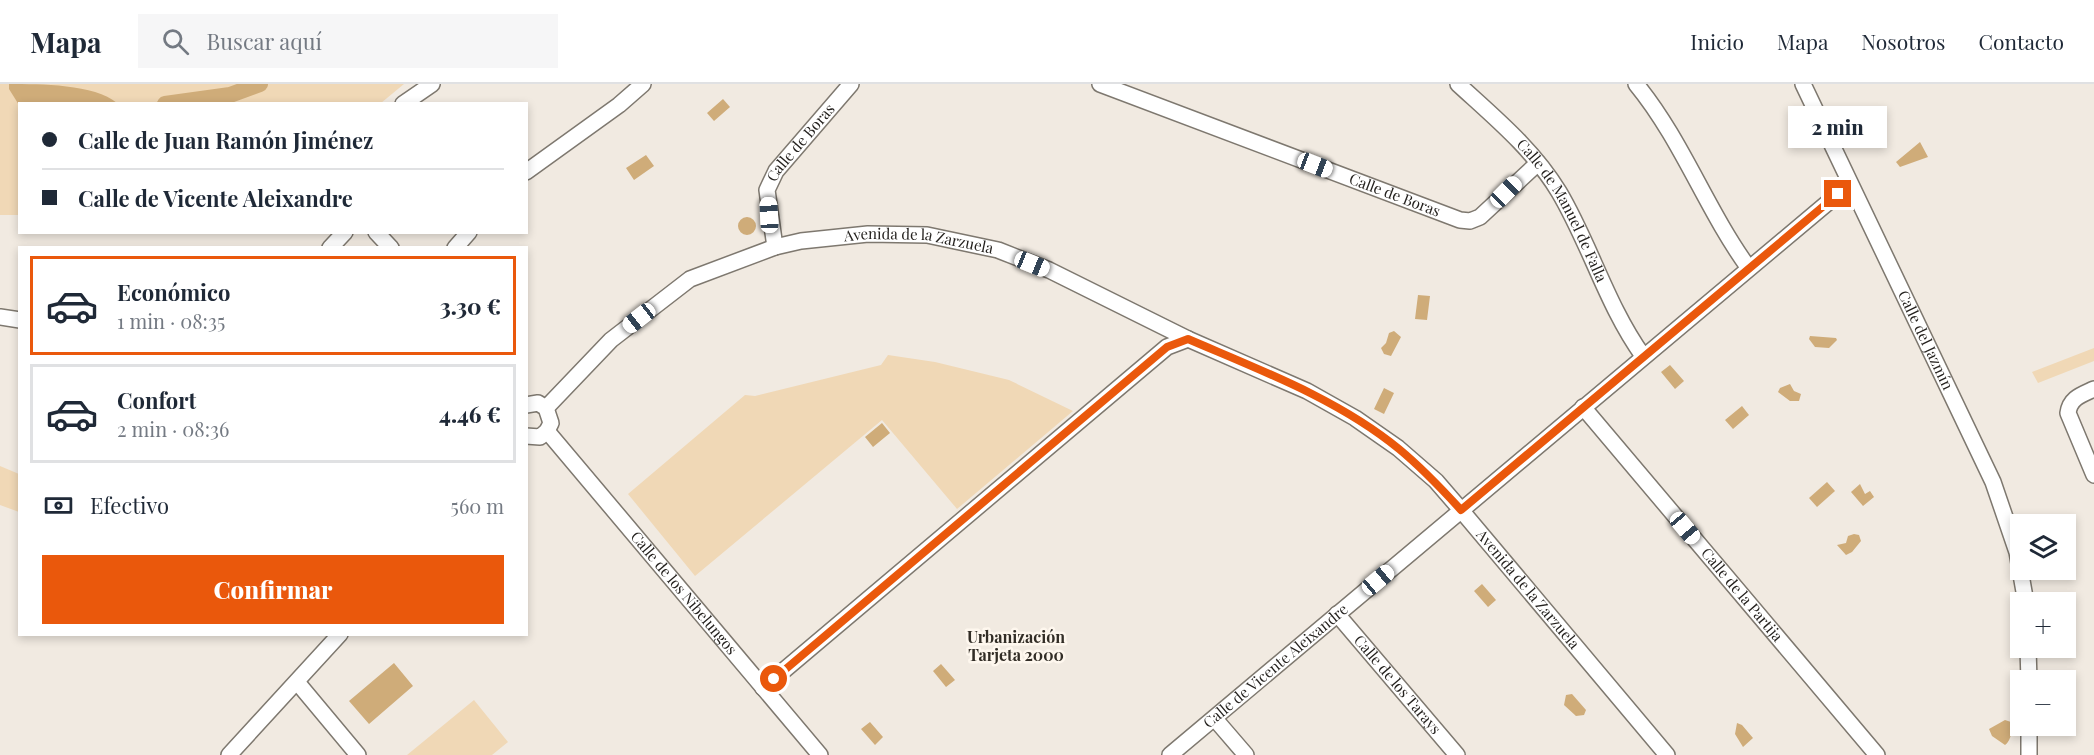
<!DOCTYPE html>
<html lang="es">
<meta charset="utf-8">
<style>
:root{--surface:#fff;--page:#f6f6f7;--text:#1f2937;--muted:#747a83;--line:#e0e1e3;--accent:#ea580c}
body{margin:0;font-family:"Playfair Display",serif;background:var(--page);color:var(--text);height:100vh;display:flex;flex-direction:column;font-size:22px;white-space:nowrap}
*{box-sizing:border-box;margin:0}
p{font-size:20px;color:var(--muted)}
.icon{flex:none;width:33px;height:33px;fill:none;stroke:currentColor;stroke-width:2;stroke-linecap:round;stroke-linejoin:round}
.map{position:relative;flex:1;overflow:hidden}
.drawer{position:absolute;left:18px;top:162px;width:510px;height:390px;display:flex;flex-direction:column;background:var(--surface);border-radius:0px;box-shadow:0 3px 9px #0003}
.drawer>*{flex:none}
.guide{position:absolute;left:18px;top:18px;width:510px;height:132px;border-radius:0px;box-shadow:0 3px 9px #0003;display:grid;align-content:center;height:132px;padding:0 24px;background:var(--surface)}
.controls{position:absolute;left:2010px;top:430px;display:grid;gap:12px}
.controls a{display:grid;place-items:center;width:66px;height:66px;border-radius:0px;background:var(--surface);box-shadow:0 3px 9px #0003;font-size:30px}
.end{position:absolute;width:27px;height:27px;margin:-14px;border:8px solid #ea580c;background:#fff;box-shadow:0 0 0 3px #fff}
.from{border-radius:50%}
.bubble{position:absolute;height:42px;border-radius:0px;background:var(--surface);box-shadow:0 3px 9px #0003;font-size:20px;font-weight:800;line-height:42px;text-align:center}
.car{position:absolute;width:18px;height:36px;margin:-18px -9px;border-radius:8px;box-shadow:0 0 4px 2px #0007;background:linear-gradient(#fff 24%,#345 0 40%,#fff 0 76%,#345 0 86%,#fff 0)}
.guide b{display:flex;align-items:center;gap:21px;height:57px;font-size:22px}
.guide b+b{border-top:2px solid var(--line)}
.guide i{width:15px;height:15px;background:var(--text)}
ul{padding:10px 0 0;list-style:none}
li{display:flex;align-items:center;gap:18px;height:99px;margin:0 12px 9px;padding:0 12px;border:3px solid var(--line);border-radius:0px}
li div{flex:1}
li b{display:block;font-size:22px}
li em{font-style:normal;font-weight:800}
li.current{border-color:var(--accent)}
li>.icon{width:54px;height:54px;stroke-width:1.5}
.pay{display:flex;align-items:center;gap:15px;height:66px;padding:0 24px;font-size:22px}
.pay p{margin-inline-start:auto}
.primary-button{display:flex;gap:12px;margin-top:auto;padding:12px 24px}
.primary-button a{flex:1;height:69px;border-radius:0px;background:var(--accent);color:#fff;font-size:24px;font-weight:800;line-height:69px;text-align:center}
header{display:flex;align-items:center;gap:36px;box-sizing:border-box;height:84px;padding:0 30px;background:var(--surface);border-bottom:2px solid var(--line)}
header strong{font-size:28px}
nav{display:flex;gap:33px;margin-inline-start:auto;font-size:21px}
.search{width:420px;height:54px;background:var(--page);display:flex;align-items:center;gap:15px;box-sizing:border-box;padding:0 21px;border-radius:0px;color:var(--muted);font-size:22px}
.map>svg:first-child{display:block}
</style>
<header>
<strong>Mapa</strong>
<div class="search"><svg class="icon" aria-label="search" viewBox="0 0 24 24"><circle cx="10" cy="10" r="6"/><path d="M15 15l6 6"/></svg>Buscar aquí</div>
<nav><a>Inicio</a><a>Mapa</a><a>Nosotros</a><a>Contacto</a></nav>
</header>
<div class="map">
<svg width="2094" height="671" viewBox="0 0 2094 671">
<rect width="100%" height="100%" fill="#f1eae1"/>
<path fill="#f0d8b6" d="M0 0H404L381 19 20 20 19 131H0Z
M2094 264V277L2038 299 2032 288Z
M888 271 935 278 1009 296 1073 327 957 425 882 336 695 492 628 410 745 311 755 312 881 281Z
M0 382 19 390V428L0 421Z
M474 616 508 658 492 671H407Z"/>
<path fill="#cfac79" d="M9 0C40 0 95 0 117 19L19 21 9 5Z
M723 15 730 23 714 37 707 29Z
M1920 58 1928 73 1900 83 1896 78Z
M646 71 654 82 634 96 626 84Z
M738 142a9 9 0 1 1 18 0a9 9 0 1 1-18 0Z
M1418 211 1430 212 1427 236 1415 235Z
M1394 247 1401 253 1391 272 1384 270 1381 264 1386 259 1389 249Z
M1810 252 1836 254 1837 256 1829 264 1815 263 1809 255Z
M1670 281 1684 297 1675 305 1661 288Z
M1790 300 1794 307 1801 310 1799 317H1790L1778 308 1780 304Z
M1384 304 1394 309 1384 330 1374 325Z
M1742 322 1749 331 1733 345 1725 336Z
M882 339 890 349 873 363 865 353Z
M1827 398 1835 407 1817 423 1809 414Z
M1860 400 1865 410 1870 407 1874 413 1863 422 1851 408Z
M1854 450 1859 451 1861 457 1852 468 1846 471 1837 461 1846 459 1848 452Z
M1482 500 1496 516 1488 523 1474 507Z
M394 579 413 602 369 640 349 617Z
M941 580 955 596 946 603 933 587Z
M1572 610 1586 626 1584 631 1576 632 1564 621 1566 611Z
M2005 636 2011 638C2013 645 2011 657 2005 661L1992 652 1989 645Z
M870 638 883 653 875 661 861 645Z
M1737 639 1742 641 1753 654 1743 663 1735 650Z"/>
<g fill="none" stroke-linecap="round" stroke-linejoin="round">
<path stroke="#cfac79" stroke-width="16" d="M165 20 230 11 260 0"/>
<defs>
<g id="street">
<path id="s1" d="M1100 0 1460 136 1470 137 1480 133 1538 79"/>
<path id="s2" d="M1458 0C1494 33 1533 65 1559 108 1590 160 1607 222 1643 272"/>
<path d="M1636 0C1682 56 1706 125 1748 183"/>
<path id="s3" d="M1803 0 1993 398 2017 468 2026 519"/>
<path d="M403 20 432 0"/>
<path d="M526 88 619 21 643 0"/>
<path d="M376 148 391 164"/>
<path id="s4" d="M775 163 767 106 776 87 851 0"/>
<path d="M330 164 345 148"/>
<path d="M455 164 469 148"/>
<path d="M0 233 20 236"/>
<path d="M2094 305C2081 311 2070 314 2068 329L2094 391"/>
<path d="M526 321 538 319 546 324 551 339 547 347 540 353 526 352"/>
<path id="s5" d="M1583 323 1877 671"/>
<path id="s6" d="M546 324 611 256 690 195 775 163 801 157 868 150 927 151 998 166 1049 186 1188 255 1307 307 1355 334 1398 364 1436 397 1461 426 1667 671"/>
<path id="s7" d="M547 347 820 671"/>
<path id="s8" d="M1337 530 1457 671"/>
<path d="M2028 564 2029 597"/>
<path d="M297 598 358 671"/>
<path d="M763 604 1167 263 1188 255"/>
<path d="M1215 635 1246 671"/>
<path d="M2029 642V671"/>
<path d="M229 671 340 550"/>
<path id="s9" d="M1170 671 1850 100"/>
</g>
</defs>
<use href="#street" stroke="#7e786f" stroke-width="18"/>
<use href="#street" stroke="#fff" stroke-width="15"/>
</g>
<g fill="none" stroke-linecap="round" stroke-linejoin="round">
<path stroke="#ea580c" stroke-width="8" d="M774 595 1167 263 1188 255C1260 286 1338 315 1399 365 1422 384 1441 404 1461 426L1838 110"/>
</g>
<g text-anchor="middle" stroke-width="5" stroke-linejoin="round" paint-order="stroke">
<g font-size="15" fill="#25221f" stroke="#fef7ee">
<text dy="5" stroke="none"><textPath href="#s4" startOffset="116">Calle de Boras</textPath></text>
<text dy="5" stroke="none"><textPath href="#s1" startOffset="315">Calle de Boras</textPath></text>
<text dy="5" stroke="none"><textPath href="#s2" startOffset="166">Calle de Manuel de Falla</textPath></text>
<text dy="5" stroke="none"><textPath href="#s6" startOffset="430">Avenida de la Zarzuela</textPath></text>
<text dy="5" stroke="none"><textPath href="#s3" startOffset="284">Calle del Jazmín</textPath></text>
<text dy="5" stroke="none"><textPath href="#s6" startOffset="1150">Avenida de la Zarzuela</textPath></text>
<text dy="5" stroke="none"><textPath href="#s7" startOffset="212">Calle de los Nibelungos</textPath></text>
<text dy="5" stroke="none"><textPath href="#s5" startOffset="246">Calle de la Partija</textPath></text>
<text dy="5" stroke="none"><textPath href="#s9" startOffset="138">Calle de Vicente Aleixandre</textPath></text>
<text dy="5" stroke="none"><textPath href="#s8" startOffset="93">Calle de los Tarays</textPath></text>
</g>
<g font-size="16" font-weight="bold" fill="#322d26" stroke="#fef7ee">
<text x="1016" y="559">Urbanización<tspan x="1016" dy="18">Tarjeta 2000</tspan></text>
</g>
</g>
</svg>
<div class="controls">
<a><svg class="icon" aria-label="layers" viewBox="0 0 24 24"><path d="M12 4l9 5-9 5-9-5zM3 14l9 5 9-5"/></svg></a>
<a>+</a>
<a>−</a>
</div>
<i class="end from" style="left:774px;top:595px"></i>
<i class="end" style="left:1838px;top:110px"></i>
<div class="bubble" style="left:1788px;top:22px;width:99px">2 min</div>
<i class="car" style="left:1315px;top:81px;rotate:111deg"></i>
<i class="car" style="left:1506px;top:108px;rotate:45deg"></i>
<i class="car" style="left:769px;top:131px;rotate:357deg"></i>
<i class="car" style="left:1032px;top:180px;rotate:112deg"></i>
<i class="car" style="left:639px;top:234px;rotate:232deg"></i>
<i class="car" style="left:1685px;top:444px;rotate:140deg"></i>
<i class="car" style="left:1378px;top:496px;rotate:50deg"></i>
<div class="guide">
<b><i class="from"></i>Calle de Juan Ramón Jiménez</b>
<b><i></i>Calle de Vicente Aleixandre</b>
</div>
<section class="drawer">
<ul>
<li class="current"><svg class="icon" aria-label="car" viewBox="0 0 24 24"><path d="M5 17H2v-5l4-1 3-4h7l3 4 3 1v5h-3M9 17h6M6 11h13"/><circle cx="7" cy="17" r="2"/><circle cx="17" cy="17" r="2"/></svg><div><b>Económico</b><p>1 min · 08:35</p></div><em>3.30 €</em></li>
<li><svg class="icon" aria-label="car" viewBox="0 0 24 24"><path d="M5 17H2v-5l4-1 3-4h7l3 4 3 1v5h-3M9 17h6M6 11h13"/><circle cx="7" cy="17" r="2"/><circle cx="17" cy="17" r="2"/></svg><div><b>Confort</b><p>2 min · 08:36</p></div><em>4.46 €</em></li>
</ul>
<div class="pay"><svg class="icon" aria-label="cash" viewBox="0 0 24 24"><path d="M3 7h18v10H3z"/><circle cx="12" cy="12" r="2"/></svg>Efectivo<p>560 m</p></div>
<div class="primary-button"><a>Confirmar</a></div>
</section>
</div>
